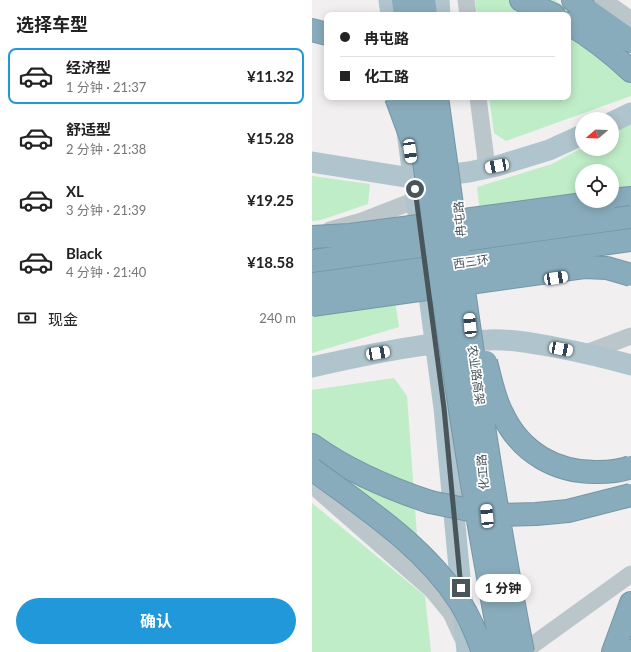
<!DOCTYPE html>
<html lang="zh">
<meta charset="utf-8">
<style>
:root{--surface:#fff;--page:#f2f2f2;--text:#222;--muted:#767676;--line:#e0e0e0;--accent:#2098da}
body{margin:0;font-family:Lato,"Noto Sans SC",sans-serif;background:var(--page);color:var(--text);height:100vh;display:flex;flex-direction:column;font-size:15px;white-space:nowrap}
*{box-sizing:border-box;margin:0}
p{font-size:13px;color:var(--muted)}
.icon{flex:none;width:22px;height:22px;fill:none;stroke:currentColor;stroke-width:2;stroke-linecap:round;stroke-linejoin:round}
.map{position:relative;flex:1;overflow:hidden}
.drawer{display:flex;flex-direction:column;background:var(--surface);width:312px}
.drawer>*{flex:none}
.banner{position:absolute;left:12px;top:12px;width:247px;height:88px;border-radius:8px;box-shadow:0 2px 10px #0003;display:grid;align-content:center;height:88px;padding:0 16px;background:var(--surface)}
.needle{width:26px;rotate:251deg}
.controls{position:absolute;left:263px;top:112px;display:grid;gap:8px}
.controls a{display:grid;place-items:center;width:44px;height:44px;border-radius:50%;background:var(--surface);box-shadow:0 2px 10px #0003;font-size:20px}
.end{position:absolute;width:18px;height:18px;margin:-9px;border:5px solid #48565c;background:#fff;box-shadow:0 0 0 2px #fff}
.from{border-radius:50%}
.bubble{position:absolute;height:28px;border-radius:14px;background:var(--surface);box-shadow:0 2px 10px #0003;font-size:13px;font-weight:700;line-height:28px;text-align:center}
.car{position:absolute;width:12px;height:24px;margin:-12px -6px;border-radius:5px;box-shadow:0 0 3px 1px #0007;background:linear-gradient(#fff 24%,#345 0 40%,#fff 0 76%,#345 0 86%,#fff 0)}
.banner b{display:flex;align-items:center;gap:14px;height:38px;font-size:15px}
.banner b+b{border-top:1px solid var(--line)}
.banner i{width:10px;height:10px;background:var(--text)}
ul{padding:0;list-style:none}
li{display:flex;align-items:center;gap:12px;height:56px;margin:0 8px 6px;padding:0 8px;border:2px solid transparent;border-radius:8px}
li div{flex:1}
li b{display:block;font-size:15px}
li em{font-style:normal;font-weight:700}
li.active{border-color:var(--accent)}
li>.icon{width:36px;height:36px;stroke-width:1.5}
h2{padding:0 16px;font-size:18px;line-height:48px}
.pay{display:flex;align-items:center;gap:10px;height:44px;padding:0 16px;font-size:15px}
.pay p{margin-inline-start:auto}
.primary-button{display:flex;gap:8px;margin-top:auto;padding:8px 16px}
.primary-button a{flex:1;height:46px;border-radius:24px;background:var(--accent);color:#fff;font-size:16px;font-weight:700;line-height:46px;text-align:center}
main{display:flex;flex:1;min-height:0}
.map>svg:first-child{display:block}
</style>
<main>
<section class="drawer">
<h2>选择车型</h2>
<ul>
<li class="active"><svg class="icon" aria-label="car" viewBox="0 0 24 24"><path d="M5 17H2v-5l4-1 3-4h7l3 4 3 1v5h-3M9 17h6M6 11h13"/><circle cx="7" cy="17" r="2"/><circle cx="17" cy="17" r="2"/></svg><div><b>经济型</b><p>1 分钟 · 21:37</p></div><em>¥11.32</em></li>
<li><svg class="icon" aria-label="car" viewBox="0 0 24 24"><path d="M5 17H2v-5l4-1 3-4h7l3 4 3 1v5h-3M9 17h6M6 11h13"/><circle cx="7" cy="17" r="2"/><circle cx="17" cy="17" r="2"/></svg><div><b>舒适型</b><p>2 分钟 · 21:38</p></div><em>¥15.28</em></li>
<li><svg class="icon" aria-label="car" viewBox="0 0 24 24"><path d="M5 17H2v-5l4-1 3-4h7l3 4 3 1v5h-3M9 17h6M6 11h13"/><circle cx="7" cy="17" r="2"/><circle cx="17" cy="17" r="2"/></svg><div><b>XL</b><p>3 分钟 · 21:39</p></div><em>¥19.25</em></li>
<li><svg class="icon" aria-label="car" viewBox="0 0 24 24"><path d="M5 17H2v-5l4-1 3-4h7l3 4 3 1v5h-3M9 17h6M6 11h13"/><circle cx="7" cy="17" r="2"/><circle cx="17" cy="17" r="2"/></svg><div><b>Black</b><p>4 分钟 · 21:40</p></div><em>¥18.58</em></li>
</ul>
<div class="pay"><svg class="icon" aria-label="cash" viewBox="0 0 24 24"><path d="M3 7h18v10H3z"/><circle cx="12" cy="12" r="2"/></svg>现金<p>240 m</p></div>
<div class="primary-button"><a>确认</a></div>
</section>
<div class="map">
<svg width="319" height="652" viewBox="0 0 319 652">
<rect width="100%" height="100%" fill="#f1efef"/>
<path fill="#bfedc7" d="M163 0H243L319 56V96L194 141 182 133 177 97H256V15H165Z
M319 124V189L300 192V171H270V197L168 213 165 187 240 164 270 148 300 149V132Z
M0 176 58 184 56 204 9 220 0 221Z
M83 301 87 327 0 353V314Z
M82 378 95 396 107 564 0 480V390Z
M0 503 113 596 119 652H0Z"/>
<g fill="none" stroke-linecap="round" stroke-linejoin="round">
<defs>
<path id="highway" d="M91 0 93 15
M112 0 114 15
M209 0 242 15
M261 0 319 41
M256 23C279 37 300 53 319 71
M0 30 15 34
M300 200 319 198
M0 445C36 471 76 488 118 502
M301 652 319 603
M319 652V651"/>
</defs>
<use href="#highway" stroke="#7497a8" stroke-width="24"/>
<path stroke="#bbc6cb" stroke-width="17" d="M154 0 156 15
M291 0 319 20
M166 97 175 168
M18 230 50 221 104 200
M274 353 319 336
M0 485 120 590 139 613 150 637
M211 652 319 574"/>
<path stroke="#b0c4cd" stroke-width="21" d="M77 0 79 15
M127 0 128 15
M300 122 319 113
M94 124 132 408 155 652
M0 162 93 177 107 178 157 172 185 166 237 150 270 135
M0 367C58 354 117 341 176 340 199 339 220 343 242 347 268 352 294 358 319 365"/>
<use href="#highway" stroke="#89acbc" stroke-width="22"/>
<defs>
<path id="highway-bridge" d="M84 97 101 143
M103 97C129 283 154 468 190 652
M125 97C151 283 175 468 211 652
M0 237 38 235 294 201
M0 261 319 217
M0 284 319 240
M0 305 272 267 295 268 319 275
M174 362C179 380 182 399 191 415 209 453 245 473 286 472 297 472 309 471 319 467
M0 469C53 508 112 546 148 602 158 618 165 635 171 652
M118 502 182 515 224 514 256 511 319 495"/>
</defs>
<use href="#highway-bridge" stroke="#7497a8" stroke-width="24" stroke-linecap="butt"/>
<use href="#highway-bridge" stroke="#89acbc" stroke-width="22"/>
</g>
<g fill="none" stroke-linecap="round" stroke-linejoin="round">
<path stroke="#48565c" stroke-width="5" d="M103 189 132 408 149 588"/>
</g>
<g text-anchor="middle" stroke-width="3.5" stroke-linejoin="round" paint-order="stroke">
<g font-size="12" fill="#48565c" stroke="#fff">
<text transform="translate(148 219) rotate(-95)" y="4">冉屯路</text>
<text transform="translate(159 262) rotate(-8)" y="4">西三环</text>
<text transform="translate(164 375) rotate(82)" y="4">农业路高架</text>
<text transform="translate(171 472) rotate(-95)" y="4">化工路</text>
</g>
</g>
</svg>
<div class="controls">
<a><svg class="needle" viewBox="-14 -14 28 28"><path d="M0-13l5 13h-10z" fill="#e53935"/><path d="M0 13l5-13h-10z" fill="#767676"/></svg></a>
<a><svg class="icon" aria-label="locate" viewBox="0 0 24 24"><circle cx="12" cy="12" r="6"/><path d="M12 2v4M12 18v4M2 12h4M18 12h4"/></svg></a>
</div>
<i class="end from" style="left:103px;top:189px"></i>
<i class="end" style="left:149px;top:588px"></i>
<div class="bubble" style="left:163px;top:574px;width:56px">1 分钟</div>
<i class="car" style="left:98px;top:151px;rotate:172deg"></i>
<i class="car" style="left:185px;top:166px;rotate:259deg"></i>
<i class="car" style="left:244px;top:278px;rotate:81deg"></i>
<i class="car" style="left:158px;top:325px;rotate:355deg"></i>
<i class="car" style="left:249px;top:349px;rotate:101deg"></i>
<i class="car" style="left:66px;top:353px;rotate:80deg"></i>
<i class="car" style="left:175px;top:516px;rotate:355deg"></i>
<div class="banner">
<b><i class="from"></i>冉屯路</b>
<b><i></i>化工路</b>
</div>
</div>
</main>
